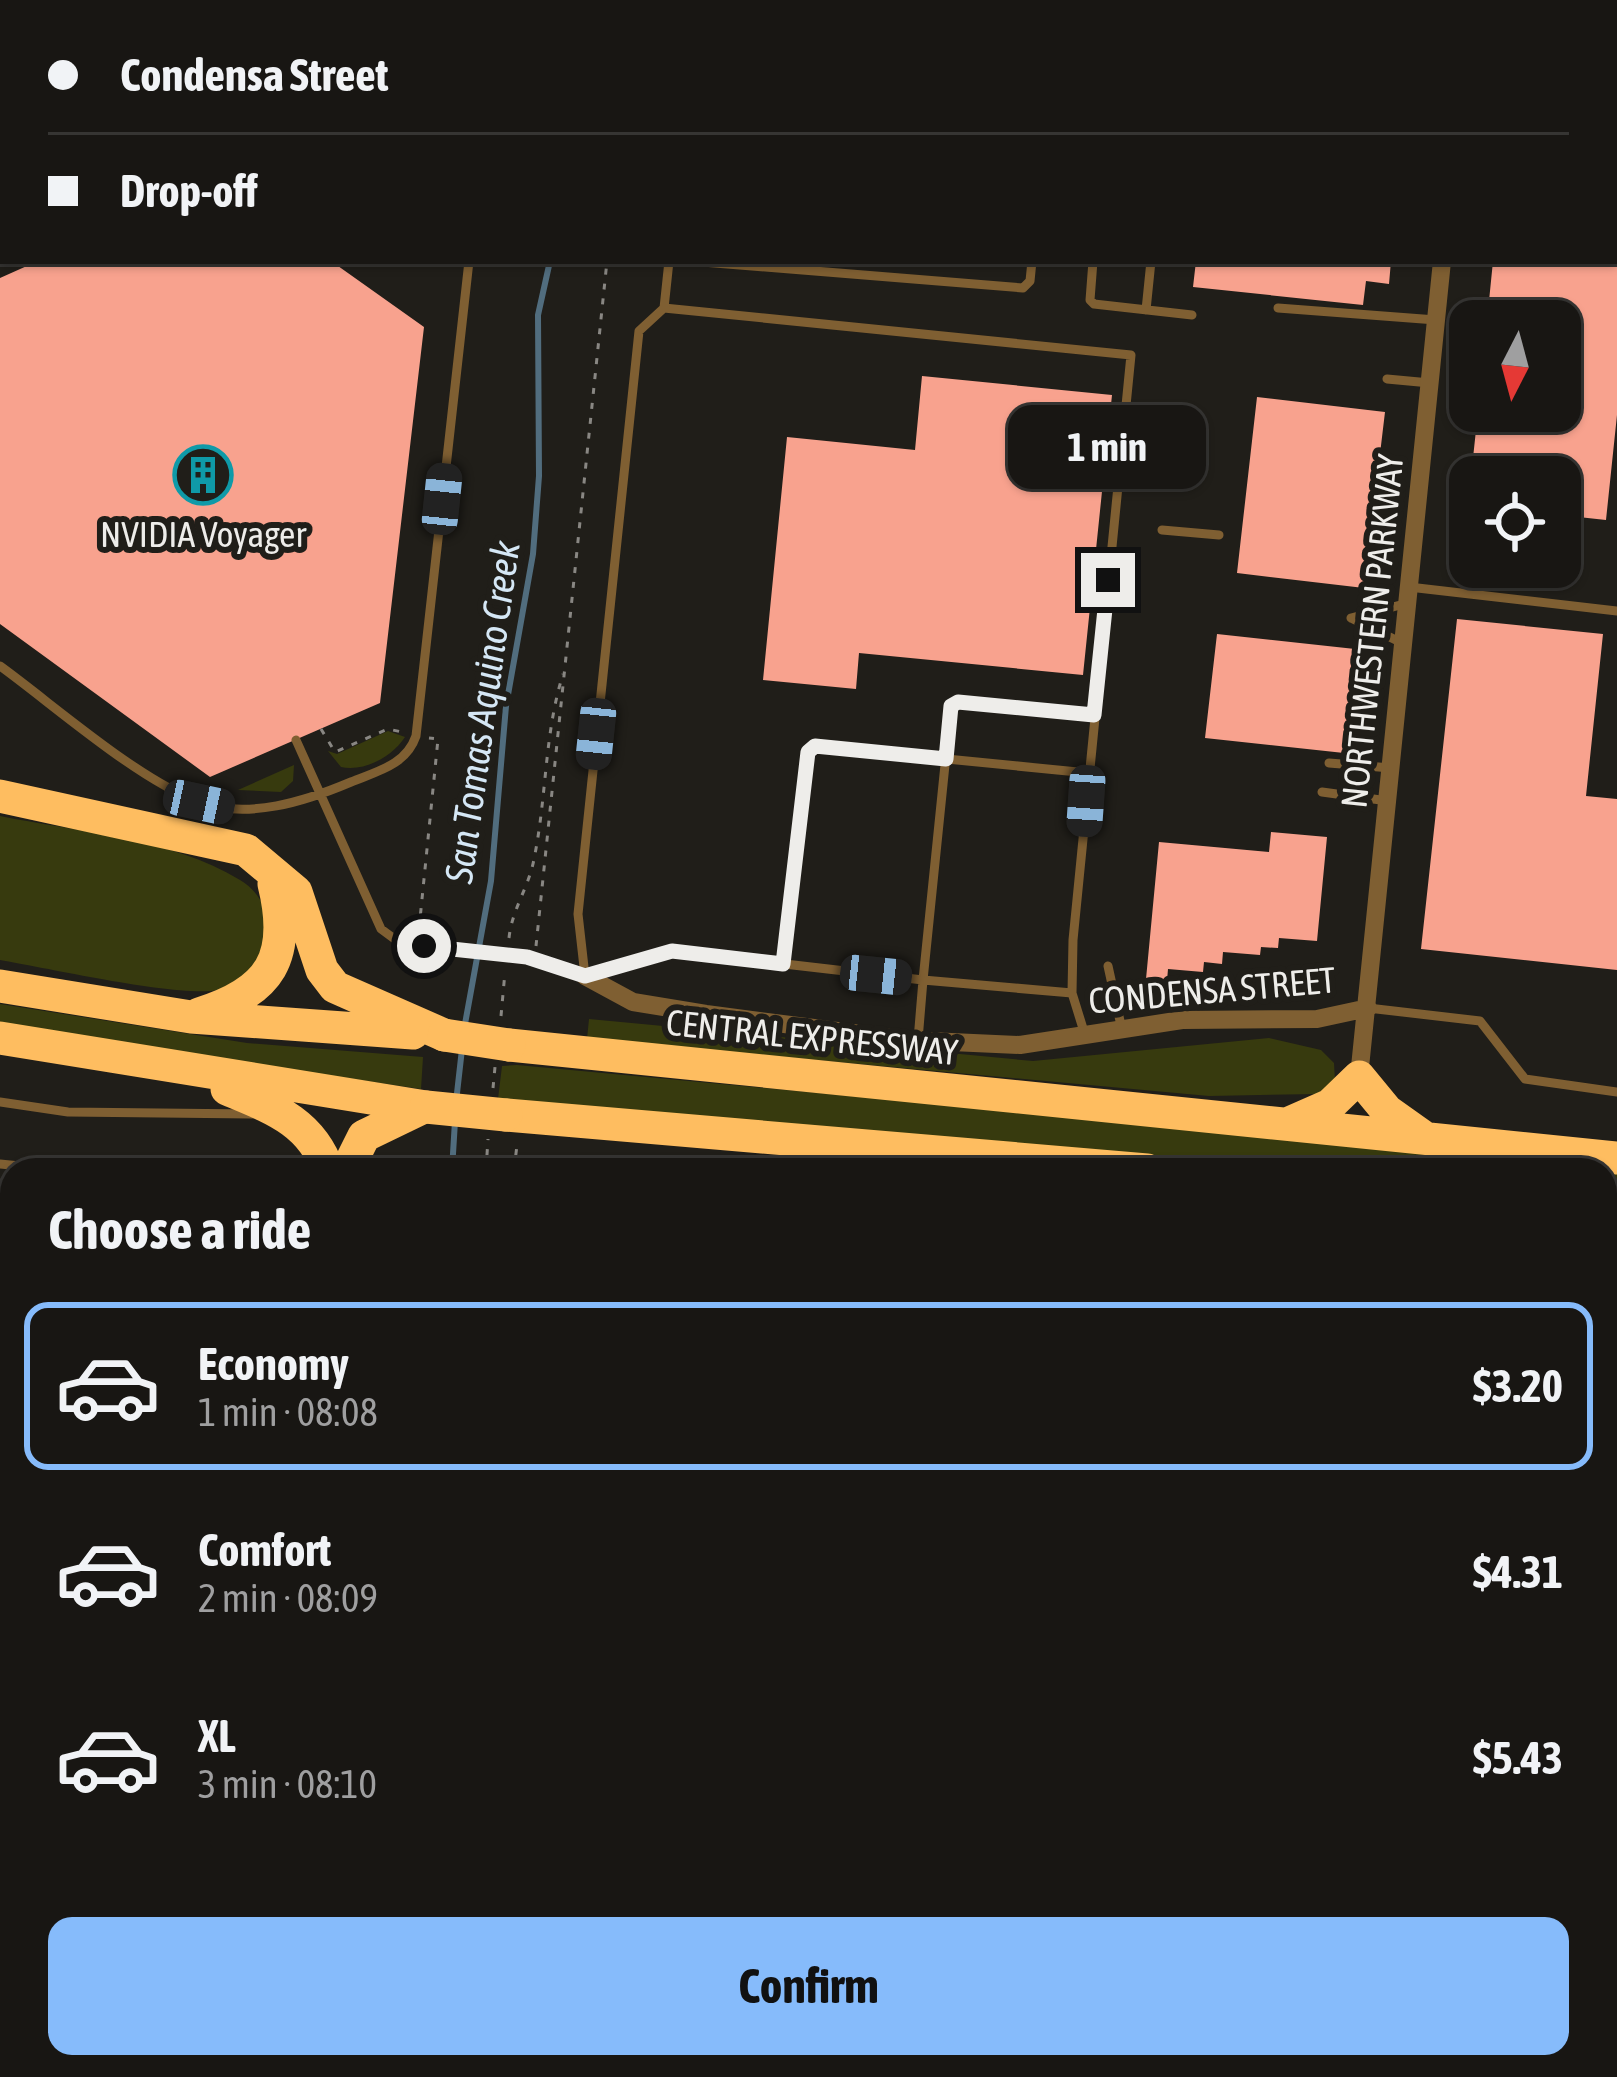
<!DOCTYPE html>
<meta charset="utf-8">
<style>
:root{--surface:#181613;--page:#252321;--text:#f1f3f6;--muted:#9f9fa0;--line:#363533;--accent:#86bbfb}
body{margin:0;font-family:"Asap Condensed",sans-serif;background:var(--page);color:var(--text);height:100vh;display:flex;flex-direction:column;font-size:45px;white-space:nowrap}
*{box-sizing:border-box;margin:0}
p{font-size:39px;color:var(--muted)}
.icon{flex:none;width:66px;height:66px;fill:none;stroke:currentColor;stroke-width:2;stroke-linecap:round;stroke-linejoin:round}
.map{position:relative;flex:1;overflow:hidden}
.sheet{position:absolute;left:0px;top:1158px;width:1617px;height:921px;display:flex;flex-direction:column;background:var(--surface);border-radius:36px 36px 0 0;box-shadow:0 3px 9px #0004,0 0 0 3px var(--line)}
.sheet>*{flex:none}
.guide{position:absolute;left:0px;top:0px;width:1617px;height:264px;box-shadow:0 3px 9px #0004,0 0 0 3px var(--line);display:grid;align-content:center;height:264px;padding:0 48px;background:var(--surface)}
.needle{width:78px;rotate:186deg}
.buttons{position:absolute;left:1449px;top:300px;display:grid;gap:24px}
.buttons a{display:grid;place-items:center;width:132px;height:132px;border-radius:24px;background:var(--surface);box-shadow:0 3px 9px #0004,0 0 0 3px var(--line);font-size:60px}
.end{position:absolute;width:54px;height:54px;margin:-27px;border:15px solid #eeedea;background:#111;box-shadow:0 0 0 6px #111}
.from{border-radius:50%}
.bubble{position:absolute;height:84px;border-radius:24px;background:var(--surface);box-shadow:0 3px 9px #0004,0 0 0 3px var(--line);font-size:39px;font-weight:700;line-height:84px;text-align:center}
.car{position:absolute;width:36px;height:72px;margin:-36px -18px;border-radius:15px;box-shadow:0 0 9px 3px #0007;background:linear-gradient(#222 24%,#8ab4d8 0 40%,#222 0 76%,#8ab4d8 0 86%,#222 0)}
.guide b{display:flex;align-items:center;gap:42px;height:114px;font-size:45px}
.guide b+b{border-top:3px solid var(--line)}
.guide i{width:30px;height:30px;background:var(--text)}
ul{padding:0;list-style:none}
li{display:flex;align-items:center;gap:36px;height:168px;margin:0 24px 18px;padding:0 24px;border:6px solid transparent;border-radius:24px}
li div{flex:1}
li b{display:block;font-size:45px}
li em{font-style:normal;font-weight:700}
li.on{border-color:var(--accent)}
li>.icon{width:108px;height:108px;stroke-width:1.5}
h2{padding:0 48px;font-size:54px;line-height:144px}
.primary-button{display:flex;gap:24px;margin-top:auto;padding:24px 48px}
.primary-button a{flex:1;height:138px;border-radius:24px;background:var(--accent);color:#111;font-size:48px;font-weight:700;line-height:138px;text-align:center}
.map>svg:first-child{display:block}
</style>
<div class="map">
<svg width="1617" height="2077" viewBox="0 0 1617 2077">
<rect width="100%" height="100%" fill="#201e19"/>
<path fill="#373a0e" d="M388 731 405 737C392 757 364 772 341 767L328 751 337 754Z
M294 765 293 781 281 792 238 790Z
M0 816C78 832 171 838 240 880 287 908 273 980 219 990 179 998 48 968 0 960Z
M0 1004 247 1043 423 1057 421 1089 0 1027Z
M589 1019 1033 1061 1269 1038 1321 1050 1334 1063 1335 1082 1317 1094 1209 1096 587 1039Z
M517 1065 1617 1167V1204L1605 1203V1170H1269L498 1099 502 1066Z"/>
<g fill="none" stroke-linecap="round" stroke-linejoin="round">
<path stroke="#516d7e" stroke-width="6" d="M588 3V0
M465 1024 491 881 506 706 533 554 539 476 538 315 550 261
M456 1102 462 1049
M452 1170 455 1121
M358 2077 360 2067"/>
</g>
<path fill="#f8a28e" d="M38 261H331L424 327 380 703 210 777 0 624V278Z
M1196 261H1391L1389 284 1366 281 1363 305 1193 287Z
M1493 261H1617V415L1606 520 1560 515V477H1471L1478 411H1560V321H1487Z
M922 376 1112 395 1083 675 859 653 856 689 763 680 787 437 915 450Z
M1257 397 1385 412 1364 588 1237 573Z
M1457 619 1603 634 1586 796 1617 799V970L1421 949Z
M1217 634 1355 649 1344 753 1205 738Z
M1271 832 1327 837 1317 941 1279 938 1278 948 1261 947 1260 955 1223 952 1222 964 1204 962 1203 972 1168 969 1167 981 1146 979 1159 842 1269 852Z
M0 1247 12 1248V1454L0 1452Z
M1605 1537 1617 1539V1793L1608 1870Z
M0 1598 12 1599V1744L6 1800 0 1799Z
M714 2067H775L773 2077Z
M871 2067H973L971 2077H870Z
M1060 2067H1341L1340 2077H1059Z
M1442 2067H1532L1531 2077H1441Z"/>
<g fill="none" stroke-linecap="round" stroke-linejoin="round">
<path stroke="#898783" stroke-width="3" stroke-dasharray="6 9" stroke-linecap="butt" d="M447 3V0
M634 3V0
M321 729 335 752 388 729 402 732
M419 929 438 739 429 738
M509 938C512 909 529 887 534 859 547 796 544 735 563 674
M536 946 607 261
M501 1016 505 972
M493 1088 495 1067
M486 1170 488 1139
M514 1170 517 1145
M412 2077 413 2067"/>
<path stroke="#7f5f32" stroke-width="9" d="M666 3 667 0
M1060 3V0
M690 261 1023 288 1030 281 1032 261
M1093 261 1090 300 1094 304 1192 315
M664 308 1131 355 1073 940 1072 993 1085 1035
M1278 308 1436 320
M1146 310 1151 261
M1387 379 1430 383
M1162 530 1219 535
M1409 587 1617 611
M1351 618 1408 603
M1351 618 1404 644
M0 666C55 706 137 779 199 802 248 820 306 801 351 782 378 771 406 765 416 736L469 261
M296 740 381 929 400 943 429 946
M1329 763 1391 768
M1322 792 1388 801
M527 957 585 976
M783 964 808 751 815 746 1088 773
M1108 966 1122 1030
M590 974 672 951 923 980 951 706 958 702 1094 715
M585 976 578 914 639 331 664 308 669 261
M1368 1008 1480 1021 1525 1079 1617 1092
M918 1040 923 980 1072 993
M0 1102 68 1112 252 1114
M0 1164 60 1170
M0 1216 12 1217
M0 1475 12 1477
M1605 1494 1617 1495
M0 1833 12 1834
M0 1942 12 1943
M0 1997 12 1998
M0 2042 12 2043
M242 2067 274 2070V2077"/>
<path stroke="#7f5f32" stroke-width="18" d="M1481 3 1483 0
M585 976 633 1002 706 1014 907 1040 1020 1045 1182 1020 1317 1019 1368 1008
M1359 1077 1442 261
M41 2067 42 2077
M1388 2077 1389 2067"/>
<path stroke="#febd60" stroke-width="33" d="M0 796 246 850 296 892 322 970 335 987 444 1035
M0 986 191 1017 413 1033
M199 1014C271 992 292 957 274 884
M0 1038 426 1107
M509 1045 1617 1158
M227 1089C272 1108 311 1121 328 1170
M506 1115 1147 1170
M1289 1123 1330 1105 1359 1077 1387 1111 1425 1138
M347 1170 364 1136 424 1107
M1605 1218 1617 1219
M0 1542 12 1543"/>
<path stroke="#7f5f32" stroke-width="9" d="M429 946 527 957"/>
<path stroke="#febd60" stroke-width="33" d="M444 1035 509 1045
M426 1107 506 1115"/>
</g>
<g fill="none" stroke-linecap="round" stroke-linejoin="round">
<path stroke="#eeedea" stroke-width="15" d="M424 946 527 957 585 976 672 951 783 964 808 752 815 746 946 759 951 706 958 702 1094 715 1108 580"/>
</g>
<defs>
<symbol id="building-ring" viewBox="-11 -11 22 22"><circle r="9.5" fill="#201e19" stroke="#0f9aa8" stroke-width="1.5"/><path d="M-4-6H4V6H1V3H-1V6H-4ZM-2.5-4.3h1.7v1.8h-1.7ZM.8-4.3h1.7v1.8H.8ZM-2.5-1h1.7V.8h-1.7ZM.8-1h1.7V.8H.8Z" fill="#0f9aa8"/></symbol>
</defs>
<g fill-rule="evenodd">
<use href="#building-ring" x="170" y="442" width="66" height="66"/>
</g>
<g text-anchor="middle" stroke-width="12" stroke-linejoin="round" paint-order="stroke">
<g font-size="36" fill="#eeedea" stroke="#201e19">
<text x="203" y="547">NVIDIA Voyager</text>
</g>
<g font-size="36" fill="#eeedea" stroke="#201e19">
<text transform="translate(1372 631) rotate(-84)" y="13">NORTHWESTERN PARKWAY</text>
<text transform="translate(1212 990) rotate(-5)" y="13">CONDENSA STREET</text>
<text transform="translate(812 1037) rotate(6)" y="13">CENTRAL EXPRESSWAY</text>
</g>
<g font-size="39" font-style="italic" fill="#d5e7f5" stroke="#201e19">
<text transform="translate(482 712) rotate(-82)" y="14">San Tomas Aquino Creek</text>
</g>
</g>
</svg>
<div class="buttons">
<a><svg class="needle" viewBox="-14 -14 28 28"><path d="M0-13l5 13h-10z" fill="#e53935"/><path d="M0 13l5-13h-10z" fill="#9f9fa0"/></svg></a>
<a><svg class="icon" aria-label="locate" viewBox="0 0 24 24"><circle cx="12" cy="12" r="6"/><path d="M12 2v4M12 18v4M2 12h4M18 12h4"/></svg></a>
</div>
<i class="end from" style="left:424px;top:946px"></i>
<i class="end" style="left:1108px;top:580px"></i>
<div class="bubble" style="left:1008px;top:405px;width:198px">1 min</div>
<i class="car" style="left:442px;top:499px;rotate:6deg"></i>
<i class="car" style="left:596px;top:734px;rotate:186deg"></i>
<i class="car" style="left:1086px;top:801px;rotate:184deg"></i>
<i class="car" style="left:199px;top:802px;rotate:102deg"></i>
<i class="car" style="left:876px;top:975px;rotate:96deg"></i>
<div class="guide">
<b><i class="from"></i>Condensa Street</b>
<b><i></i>Drop-off</b>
</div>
<section class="sheet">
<h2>Choose a ride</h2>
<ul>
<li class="on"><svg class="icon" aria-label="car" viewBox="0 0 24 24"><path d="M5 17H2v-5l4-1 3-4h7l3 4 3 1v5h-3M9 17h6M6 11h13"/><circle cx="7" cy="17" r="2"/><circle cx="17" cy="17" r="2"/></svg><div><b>Economy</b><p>1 min · 08:08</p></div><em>$3.20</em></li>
<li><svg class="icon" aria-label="car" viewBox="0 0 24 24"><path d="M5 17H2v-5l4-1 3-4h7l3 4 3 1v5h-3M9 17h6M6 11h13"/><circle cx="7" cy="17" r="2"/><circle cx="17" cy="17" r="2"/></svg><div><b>Comfort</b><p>2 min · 08:09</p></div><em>$4.31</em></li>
<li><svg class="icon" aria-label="car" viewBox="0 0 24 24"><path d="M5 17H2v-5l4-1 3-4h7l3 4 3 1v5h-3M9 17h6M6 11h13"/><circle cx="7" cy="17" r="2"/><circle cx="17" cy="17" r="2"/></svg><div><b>XL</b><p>3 min · 08:10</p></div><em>$5.43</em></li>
</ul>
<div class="primary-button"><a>Confirm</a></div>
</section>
</div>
